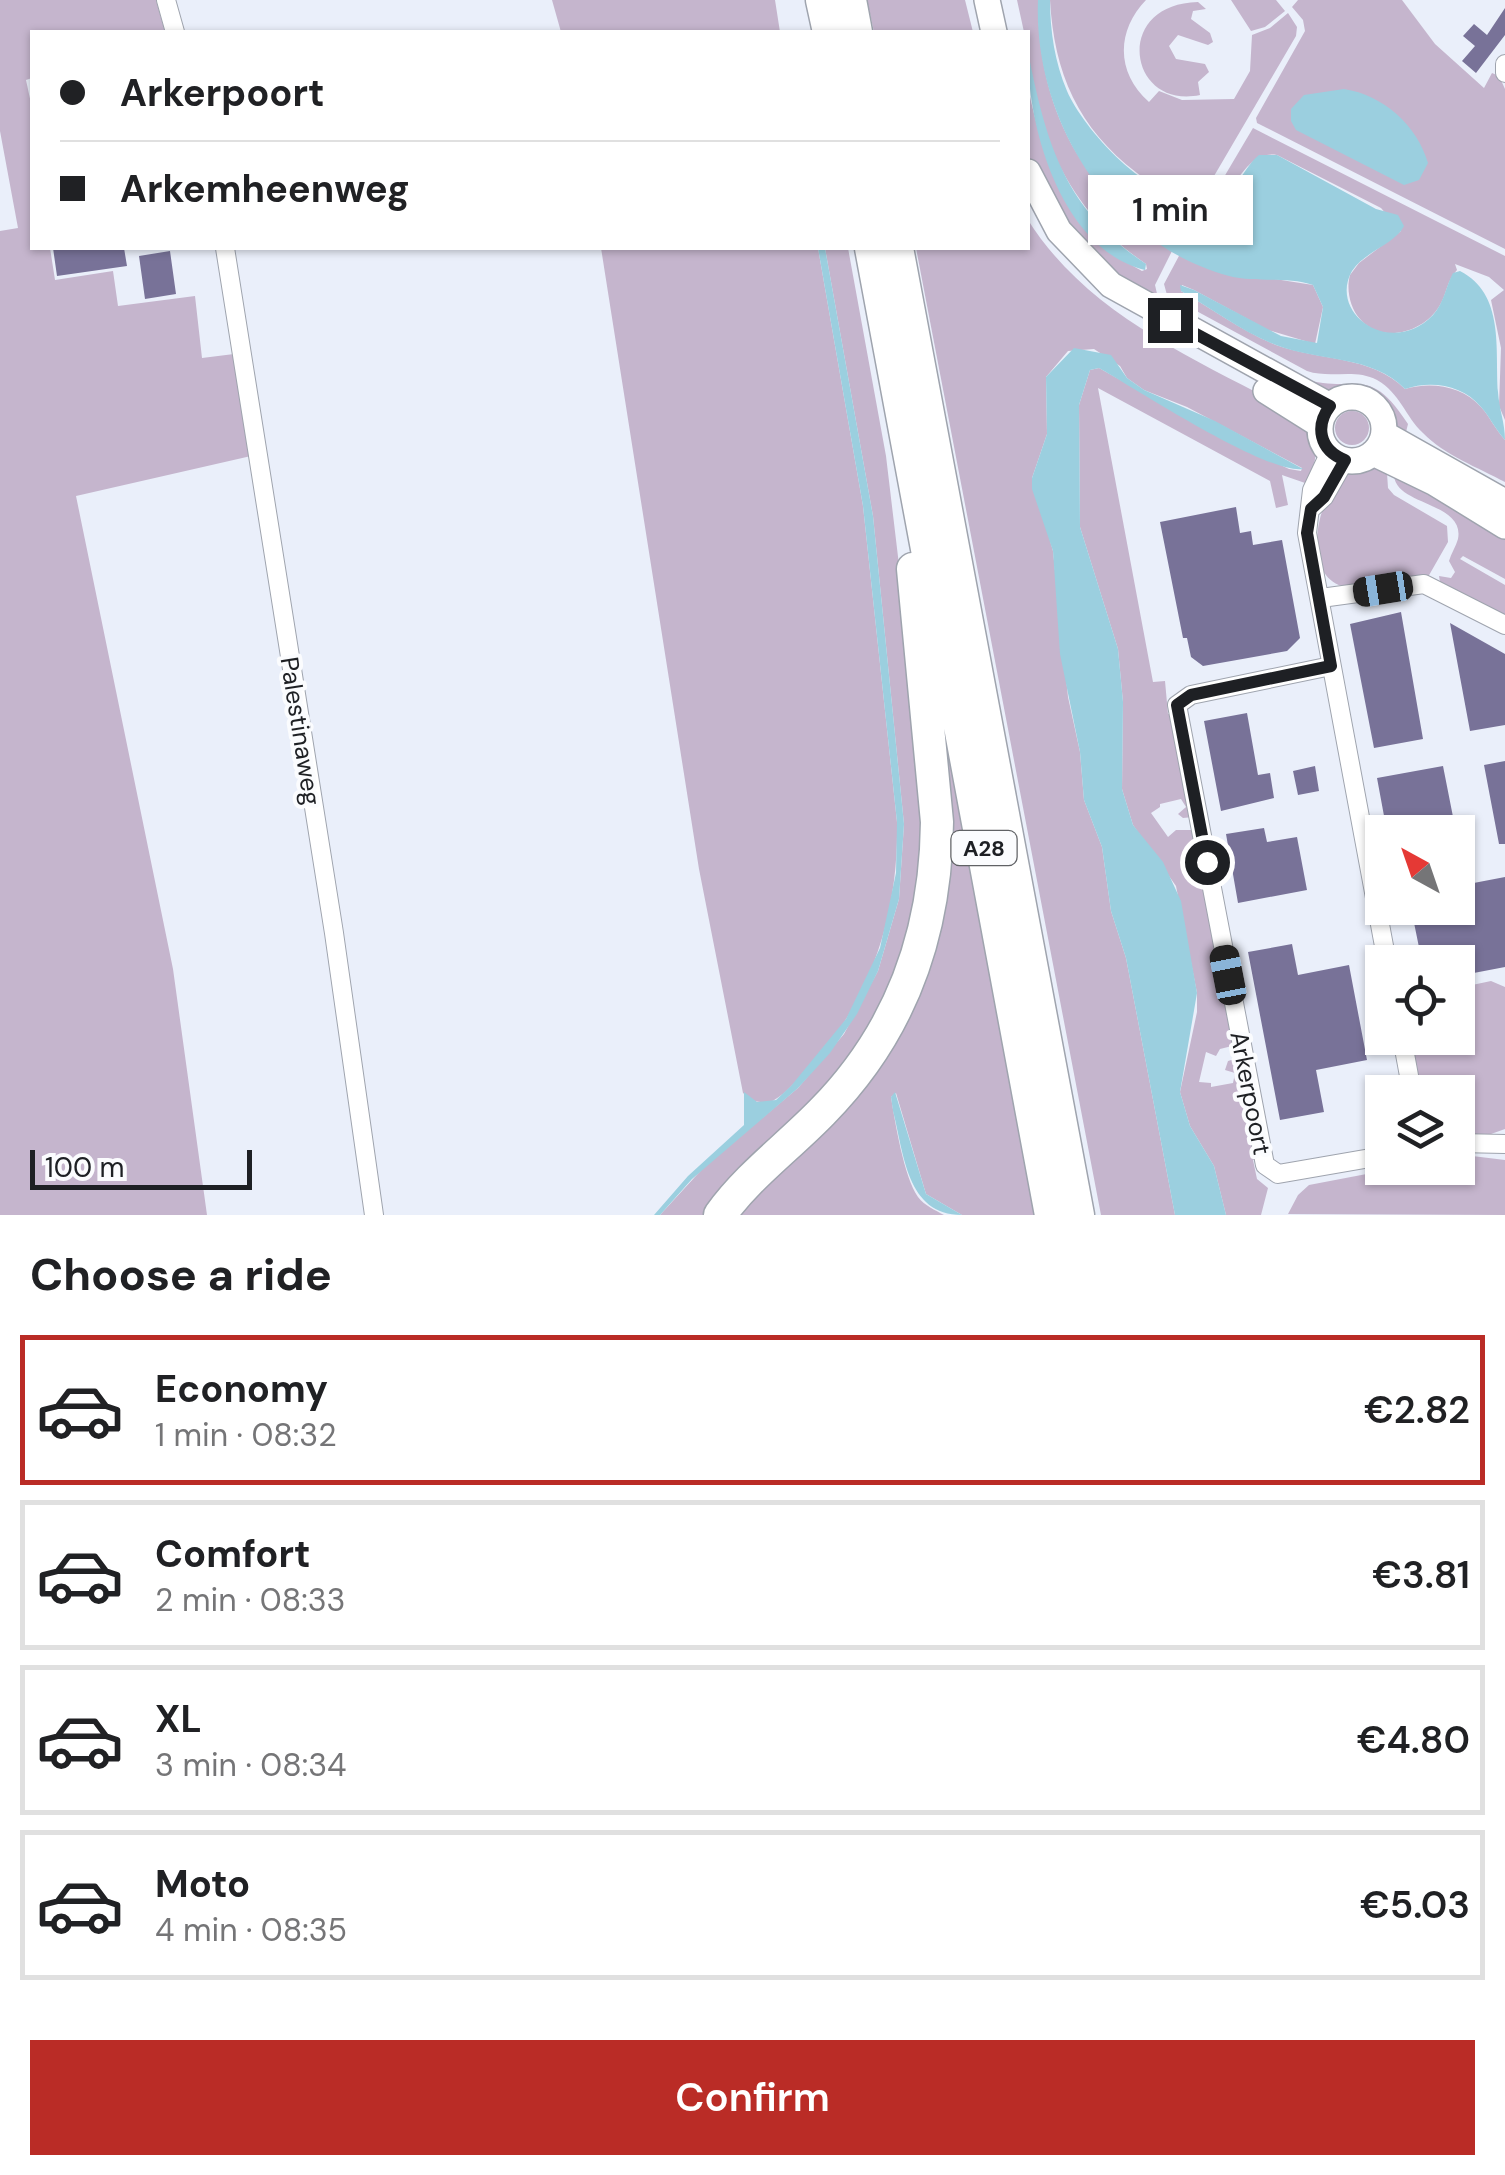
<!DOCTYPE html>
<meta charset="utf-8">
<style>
:root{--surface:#fff;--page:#f2f2f2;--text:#202124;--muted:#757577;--line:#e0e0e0;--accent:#ba2c26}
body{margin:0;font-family:"DM Sans",sans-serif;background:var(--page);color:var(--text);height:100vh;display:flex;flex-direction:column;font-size:38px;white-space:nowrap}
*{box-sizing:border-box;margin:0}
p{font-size:32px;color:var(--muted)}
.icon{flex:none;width:55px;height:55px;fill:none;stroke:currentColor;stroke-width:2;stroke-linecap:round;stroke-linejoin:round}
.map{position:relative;height:1215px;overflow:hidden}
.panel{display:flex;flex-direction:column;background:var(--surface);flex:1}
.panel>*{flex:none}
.top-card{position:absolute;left:30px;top:30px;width:1000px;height:220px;border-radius:0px;box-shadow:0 2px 8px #0004;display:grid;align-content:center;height:220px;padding:0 30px;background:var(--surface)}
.needle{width:65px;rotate:320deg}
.controls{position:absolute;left:1365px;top:815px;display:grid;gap:20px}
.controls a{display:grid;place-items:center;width:110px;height:110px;border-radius:0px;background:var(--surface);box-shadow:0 2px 8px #0004;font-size:50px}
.scale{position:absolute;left:30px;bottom:25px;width:222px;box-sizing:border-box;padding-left:10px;border:5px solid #1e2024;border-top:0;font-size:28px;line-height:35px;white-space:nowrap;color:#1e2024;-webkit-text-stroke:8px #fbfcfe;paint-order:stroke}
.end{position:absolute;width:45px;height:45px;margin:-22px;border:12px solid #1e2024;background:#fff;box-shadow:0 0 0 5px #fff}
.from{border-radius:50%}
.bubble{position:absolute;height:70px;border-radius:0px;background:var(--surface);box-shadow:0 2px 8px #0004;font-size:32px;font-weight:600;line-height:70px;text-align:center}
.car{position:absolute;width:30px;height:60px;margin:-30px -15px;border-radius:12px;box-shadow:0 0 8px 2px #0007;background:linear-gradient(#222 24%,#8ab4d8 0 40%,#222 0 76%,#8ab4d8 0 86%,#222 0)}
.top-card b{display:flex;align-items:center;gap:35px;height:95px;font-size:38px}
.top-card b+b{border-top:2px solid var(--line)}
.top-card i{width:25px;height:25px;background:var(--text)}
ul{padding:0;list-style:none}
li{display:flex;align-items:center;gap:30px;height:150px;margin:0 20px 15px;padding:0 10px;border:5px solid var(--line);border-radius:0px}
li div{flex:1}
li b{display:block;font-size:38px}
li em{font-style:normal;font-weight:600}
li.active{border-color:var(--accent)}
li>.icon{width:90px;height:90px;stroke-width:1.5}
h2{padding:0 30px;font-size:45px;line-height:120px}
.action{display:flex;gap:20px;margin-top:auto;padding:20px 30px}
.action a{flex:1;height:115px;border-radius:0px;background:var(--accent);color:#fff;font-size:40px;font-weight:600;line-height:115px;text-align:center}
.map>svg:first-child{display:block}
</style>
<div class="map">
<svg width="1505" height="1215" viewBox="0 0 1505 1215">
<rect width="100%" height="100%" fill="#eaeffa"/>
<path fill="#c5b5cd" d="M0 0H156L165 32H32V78L26 80 32 108V248H50L55 280 113 271 118 306 195 296 202 358 234 354 251 456 76 496 173 969 207 1215H0V231L18 228 0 131Z
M552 0H775L780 32H561Z
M867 0H965L973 32H874Z
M1017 0H1038C1038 109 1082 191 1173 249L1155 285 1158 298 1307 380C1361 393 1369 365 1408 424L1404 440C1375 410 1391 377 1330 393L1106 275 1036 183 1028 158V88C1045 166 1068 231 1142 271L1147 269 1146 264C1070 213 1028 124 1028 32H1024Z
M1050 0H1146C1116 31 1116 73 1149 102L1159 91 1182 100 1234 99 1250 71 1252 35 1270 28 1288 13 1297 27 1296 36 1200 200C1175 200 1157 188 1137 173 1078 128 1054 73 1050 0Z
M1231 0H1276L1285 11 1265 27 1251 31Z
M1298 0H1402L1435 44 1484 88 1492 73 1499 76 1505 89V249L1257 123 1256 118 1305 31 1303 20 1292 7Z
M1198 2 1206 9 1193 11 1191 19 1210 33 1213 42 1208 45 1178 35 1169 46 1176 59 1205 64 1209 72 1198 82 1200 95C1128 110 1112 4 1198 2Z
M1253 128 1505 256V420L1499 406 1501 348 1491 300 1504 290 1489 277 1455 264 1457 270C1447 280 1447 293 1440 305 1425 332 1382 345 1360 319 1350 308 1346 289 1350 275L1359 263 1401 231 1381 208 1277 155C1244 150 1240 192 1211 199Z
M1028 220C1090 318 1201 361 1299 415 1319 439 1319 456 1308 484L1282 475 1288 505 1276 508 1270 481 1098 388 1153 682 1165 681 1168 714H1173L1193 817 1183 818 1178 814 1186 807 1181 799 1160 804V807L1151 813 1168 837 1176 830H1195L1236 1045 1220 1049 1216 1056 1206 1052 1199 1082 1211 1083V1087L1233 1083 1235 1073 1225 1070 1228 1061 1238 1058 1257 1158 1253 1160 1257 1179 1268 1188 1261 1215H1226L1214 1166 1190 1126 1180 1092 1197 1012V993L1176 886 1133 825 1122 789 1123 702 1118 649 1080 527 1079 405 1090 370 1099 368 1220 436 1289 469 1301 471 1302 468 1187 407 1144 390 1127 378 1120 366 1094 349 1068 351 1046 377 1047 434 1032 478 1053 551 1068 697 1080 752 1084 800 1102 847 1111 911 1126 958 1175 1215H1101L916 248H1028Z
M601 248H818L863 506 897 822C899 915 870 1005 804 1073 793 1084 783 1097 768 1103L753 1101 743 1093 699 869Z
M825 248H848L886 456 907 632 924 864 898 978 842 1071 705 1215H660L705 1166 798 1088 844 1034 878 971 899 899 904 824 873 516Z
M1180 254 1211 269 1313 285 1323 307 1315 344 1268 330 1194 290 1182 285 1181 291C1211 308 1243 332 1276 345 1319 361 1371 355 1405 389 1431 381 1463 386 1481 407 1490 417 1495 429 1505 440V482C1479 468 1444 455 1423 433 1405 416 1400 393 1377 380 1355 368 1331 379 1307 371L1167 295 1164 284Z
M1335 428a17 17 0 1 1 34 0a17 17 0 1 1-34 0Z
M1372 464 1387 473 1388 488 1394 495 1447 526 1448 542 1428 577C1402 576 1367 593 1342 586 1299 573 1318 489 1349 471 1355 467 1365 466 1372 464Z
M1394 476 1505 534V579L1463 556 1460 559 1505 585V616L1440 582 1439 576 1451 578 1455 572 1449 561C1451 554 1456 546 1458 539 1465 502 1397 506 1394 476Z
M930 646 1035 1215H962L926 1194 896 1093 891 1097C895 1122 904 1177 918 1197 925 1206 935 1210 944 1215H727L914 985Z
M1491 981 1505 987V1129L1491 1134H1458V1092H1419L1409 1038H1458V988Z
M1464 1155 1505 1160V1215L1288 1214 1298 1195 1309 1185 1398 1168H1458V1156Z"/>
<path fill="#9bcfdf" d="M1038 0H1050C1050 31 1055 63 1067 91 1086 135 1169 224 1223 196 1238 188 1245 166 1259 155H1277L1376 209 1398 215 1404 226 1401 231C1387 247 1364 253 1352 271 1328 313 1390 359 1433 315 1444 303 1446 286 1453 273L1460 271C1505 294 1495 349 1498 392 1499 409 1505 423 1505 440 1495 429 1490 417 1481 407 1463 385 1431 380 1405 389 1372 355 1321 362 1276 345 1242 332 1211 308 1181 291L1180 285 1194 290 1281 336 1317 343 1323 307 1313 285C1287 276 1257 283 1229 276 1110 244 1033 119 1038 0Z
M1028 52C1046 143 1065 210 1146 264L1145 270C1061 249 1027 126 1028 52Z
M1344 89C1383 95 1417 125 1428 163L1419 180 1404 185 1296 130 1291 121V109L1304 95Z
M818 248H825L873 516 904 824 899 899 878 971 857 1014 830 1053 798 1088 692 1179 660 1215H654L688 1176 744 1125V1092L757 1102 776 1100 791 1086 846 1019 880 948 896 873 897 822 863 506Z
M1074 348 1111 355 1127 378 1144 390 1215 421 1303 469C1268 475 1136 389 1099 368L1090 370 1079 405 1080 527 1118 649 1123 702 1122 789 1133 825 1163 862 1181 901 1197 993 1180 1092 1190 1126 1214 1166 1226 1215H1175L1126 958 1111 911 1102 847 1084 800 1080 752 1060 654 1053 551 1032 489V478L1047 434 1046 377Z
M895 1092 926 1194 962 1215C906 1215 904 1153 893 1111L891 1097Z"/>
<path fill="#787298" d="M1505 8V35L1476 73 1462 61 1475 46 1463 36 1474 24 1487 35Z
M53 248H124L127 266 57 276Z
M170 251 176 294 145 299 139 256Z
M1236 507 1240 533 1251 531 1253 545 1282 540 1300 638 1287 651 1203 666 1191 657 1187 638H1183L1160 522Z
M1401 612 1423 739 1374 748 1350 624Z
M1450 623 1505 654V725L1470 731Z
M1247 713 1258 775 1270 773 1274 798 1221 811 1204 721Z
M1505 761V844H1499L1484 765Z
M1315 766 1319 791 1298 795 1293 771Z
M1443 766 1456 832H1387L1377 778Z
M1264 828 1267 842 1297 837 1307 890 1238 903 1226 834Z
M1505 877V967L1458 976V962H1422L1411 908H1458V886Z
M1292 944 1298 975 1349 965 1367 1060 1316 1070 1324 1112 1280 1120 1248 952Z"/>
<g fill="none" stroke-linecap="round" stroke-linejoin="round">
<defs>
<path id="minor" d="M166 0 175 32
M1505 64V73
M225 248 334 933 374 1215
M1330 452 1312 490 1307 533 1387 962
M1311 509 1324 497 1345 460
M1321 598 1424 584 1505 625
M1331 666 1191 695 1177 705 1265 1165 1278 1174 1382 1156
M1402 1038 1412 1092
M1458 1143 1505 1144"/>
<path id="secondary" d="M987 0 994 32
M1028 172 1059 231 1111 285 1330 406
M1266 391 1320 425
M1320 429a32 32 0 1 1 64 0a32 32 0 1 1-64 0Z
M1384 434 1505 502
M1373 453 1435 483 1505 526"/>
<path id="motorway" d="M822 0 829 32
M850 0 856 32
M871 248 1051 1215
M897 248 1078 1215
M720 1215C748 1176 788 1147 822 1112 901 1032 936 933 937 822L913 569"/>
</defs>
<use href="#minor" stroke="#9fa4ae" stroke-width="20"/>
<use href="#secondary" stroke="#9fa4ae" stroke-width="28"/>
<use href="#motorway" stroke="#9fa4ae" stroke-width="35"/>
<use href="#minor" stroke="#fff" stroke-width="18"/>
<use href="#secondary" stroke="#fff" stroke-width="25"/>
<use href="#motorway" stroke="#fff" stroke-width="32"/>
</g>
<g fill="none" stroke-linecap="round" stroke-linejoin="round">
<path stroke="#1e2024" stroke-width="12" d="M1170 320 1330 406C1315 426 1319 450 1345 460L1324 497 1311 509 1307 533 1331 666 1191 695 1177 705 1207 862"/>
</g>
<g text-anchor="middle" stroke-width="8" stroke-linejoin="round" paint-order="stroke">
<rect fill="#fbfcfe" stroke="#606265" stroke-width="2.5" x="951.5" y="831" width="65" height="34" rx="8"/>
<g font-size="22" font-weight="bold" fill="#1e2024">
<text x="984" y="856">A28</text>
</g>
<g font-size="25" fill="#1e2024" stroke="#fbfcfe">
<text transform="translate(301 731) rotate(81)" y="9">Palestinaweg</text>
<text transform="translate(1251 1093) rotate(79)" y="9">Arkerpoort</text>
</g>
</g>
</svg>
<div class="controls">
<a><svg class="needle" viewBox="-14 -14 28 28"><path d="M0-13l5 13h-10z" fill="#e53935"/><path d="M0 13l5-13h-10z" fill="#757577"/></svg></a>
<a><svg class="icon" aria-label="locate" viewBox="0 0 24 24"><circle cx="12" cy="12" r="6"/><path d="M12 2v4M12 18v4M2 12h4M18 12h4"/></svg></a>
<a><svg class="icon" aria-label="layers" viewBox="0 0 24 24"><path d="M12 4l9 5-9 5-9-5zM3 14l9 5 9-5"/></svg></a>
</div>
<div class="scale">100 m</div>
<i class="end from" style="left:1207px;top:862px"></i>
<i class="end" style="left:1170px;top:320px"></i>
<div class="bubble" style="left:1088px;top:175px;width:165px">1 min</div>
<i class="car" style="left:1383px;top:589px;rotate:261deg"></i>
<i class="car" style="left:1228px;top:975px;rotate:349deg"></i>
<div class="top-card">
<b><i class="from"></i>Arkerpoort</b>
<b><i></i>Arkemheenweg</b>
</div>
</div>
<section class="panel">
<h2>Choose a ride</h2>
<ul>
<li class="active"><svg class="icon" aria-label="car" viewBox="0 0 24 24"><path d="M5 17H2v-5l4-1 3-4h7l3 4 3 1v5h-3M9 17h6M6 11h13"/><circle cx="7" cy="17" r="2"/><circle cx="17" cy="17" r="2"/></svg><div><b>Economy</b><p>1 min · 08:32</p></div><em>€2.82</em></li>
<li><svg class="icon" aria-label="car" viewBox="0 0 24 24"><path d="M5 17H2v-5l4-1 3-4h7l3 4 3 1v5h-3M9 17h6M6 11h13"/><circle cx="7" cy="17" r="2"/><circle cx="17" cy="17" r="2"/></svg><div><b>Comfort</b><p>2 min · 08:33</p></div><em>€3.81</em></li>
<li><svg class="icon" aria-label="car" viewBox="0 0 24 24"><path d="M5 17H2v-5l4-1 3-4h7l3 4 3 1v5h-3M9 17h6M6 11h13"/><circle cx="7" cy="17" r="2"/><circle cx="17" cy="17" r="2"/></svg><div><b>XL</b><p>3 min · 08:34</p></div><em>€4.80</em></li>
<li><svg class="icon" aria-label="car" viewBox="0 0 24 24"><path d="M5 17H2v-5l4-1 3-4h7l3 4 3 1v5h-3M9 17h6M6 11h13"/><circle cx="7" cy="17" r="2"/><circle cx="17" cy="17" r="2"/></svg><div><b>Moto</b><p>4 min · 08:35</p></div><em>€5.03</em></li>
</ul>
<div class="action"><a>Confirm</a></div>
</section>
